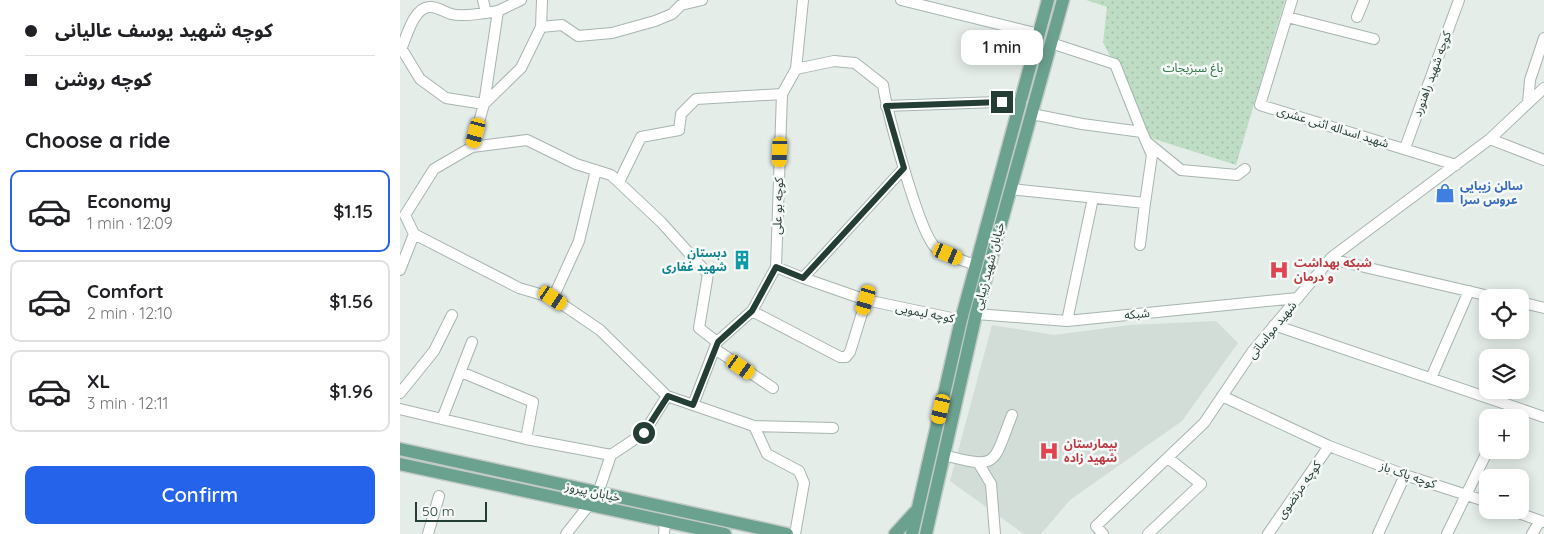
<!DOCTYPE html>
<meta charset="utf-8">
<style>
:root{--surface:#fff;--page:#f6f6f6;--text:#202124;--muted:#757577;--line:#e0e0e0;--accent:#2563eb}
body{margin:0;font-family:Quicksand,"Noto Sans Arabic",sans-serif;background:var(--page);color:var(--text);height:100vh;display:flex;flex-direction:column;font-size:19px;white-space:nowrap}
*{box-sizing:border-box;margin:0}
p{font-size:16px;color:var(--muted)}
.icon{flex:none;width:28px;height:28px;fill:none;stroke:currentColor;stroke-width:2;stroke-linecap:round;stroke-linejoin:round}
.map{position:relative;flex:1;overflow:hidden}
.side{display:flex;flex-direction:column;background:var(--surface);width:400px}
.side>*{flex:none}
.banner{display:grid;align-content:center;height:110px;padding:0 25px;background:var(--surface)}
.tools{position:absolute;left:1079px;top:289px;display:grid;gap:10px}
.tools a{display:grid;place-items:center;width:50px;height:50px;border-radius:10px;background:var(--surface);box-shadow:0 2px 12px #0003;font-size:25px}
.scale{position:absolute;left:15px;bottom:12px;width:72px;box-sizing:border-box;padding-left:5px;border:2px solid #243e35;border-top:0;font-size:14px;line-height:18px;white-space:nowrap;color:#243e35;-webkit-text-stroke:4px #f5f9f7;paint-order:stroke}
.end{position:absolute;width:22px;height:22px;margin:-11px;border:6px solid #243e35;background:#fff;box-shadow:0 0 0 2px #fff}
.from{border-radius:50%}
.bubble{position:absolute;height:35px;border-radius:10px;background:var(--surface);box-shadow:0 2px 12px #0003;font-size:16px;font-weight:600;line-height:35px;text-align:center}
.car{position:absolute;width:15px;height:30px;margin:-15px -8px;border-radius:6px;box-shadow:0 0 4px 1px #0007;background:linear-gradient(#f5c518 24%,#345 0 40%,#f5c518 0 76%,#345 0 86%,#f5c518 0)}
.banner b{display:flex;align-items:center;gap:18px;height:48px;font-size:19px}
.banner b+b{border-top:1px solid var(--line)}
.banner i{width:12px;height:12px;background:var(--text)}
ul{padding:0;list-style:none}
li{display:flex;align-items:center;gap:15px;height:82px;margin:0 10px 8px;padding:0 15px;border:2px solid var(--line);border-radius:10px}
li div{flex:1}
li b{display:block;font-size:19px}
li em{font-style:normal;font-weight:600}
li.selected{border-color:var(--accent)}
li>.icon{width:45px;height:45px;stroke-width:1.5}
h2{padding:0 25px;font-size:22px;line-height:60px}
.primary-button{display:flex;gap:10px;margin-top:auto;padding:10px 25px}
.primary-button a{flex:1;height:58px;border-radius:10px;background:var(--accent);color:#fff;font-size:20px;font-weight:600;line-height:58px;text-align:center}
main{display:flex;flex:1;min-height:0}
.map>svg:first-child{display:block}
</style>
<main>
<section class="side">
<div class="banner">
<b><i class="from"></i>کوچه شهید یوسف عالیانی</b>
<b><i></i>کوچه روشن</b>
</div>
<h2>Choose a ride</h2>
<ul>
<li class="selected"><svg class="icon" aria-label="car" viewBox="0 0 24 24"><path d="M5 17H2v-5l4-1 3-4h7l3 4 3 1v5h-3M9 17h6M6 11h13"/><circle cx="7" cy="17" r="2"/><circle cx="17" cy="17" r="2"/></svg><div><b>Economy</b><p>1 min · 12:09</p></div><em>$1.15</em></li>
<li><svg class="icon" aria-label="car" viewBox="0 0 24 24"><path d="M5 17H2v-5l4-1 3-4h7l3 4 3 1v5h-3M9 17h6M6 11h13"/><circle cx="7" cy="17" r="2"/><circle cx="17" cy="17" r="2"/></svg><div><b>Comfort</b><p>2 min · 12:10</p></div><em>$1.56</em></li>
<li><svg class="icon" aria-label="car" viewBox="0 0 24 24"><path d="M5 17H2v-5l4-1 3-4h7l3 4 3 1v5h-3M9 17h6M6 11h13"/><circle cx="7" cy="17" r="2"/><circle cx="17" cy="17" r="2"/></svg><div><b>XL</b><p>3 min · 12:11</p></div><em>$1.96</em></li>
</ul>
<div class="primary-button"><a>Confirm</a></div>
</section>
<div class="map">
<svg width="1144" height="534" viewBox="0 0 1144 534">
<defs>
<pattern id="grass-dots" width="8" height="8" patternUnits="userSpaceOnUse" patternTransform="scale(1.25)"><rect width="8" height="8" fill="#beddc4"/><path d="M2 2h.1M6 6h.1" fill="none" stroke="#a3bfa9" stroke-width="1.8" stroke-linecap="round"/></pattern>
</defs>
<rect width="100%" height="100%" fill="#e4ede8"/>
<path fill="#d2ddd7" d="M816 321 838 343 782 421 670 500 641 534H624L550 481 592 325 654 335 730 325Z"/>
<path fill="url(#grass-dots)" d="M686 0H885L836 165 751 138 703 42 707 7Z"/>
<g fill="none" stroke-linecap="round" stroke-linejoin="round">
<defs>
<path id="minor" d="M501 0 639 34
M892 0 860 105 1056 165
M98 11 121 0
M887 17 974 39
M957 17 964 0
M141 27 162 25 178 36 212 33 255 21 272 14 281 5 302 0
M651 43 715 64 742 132
M0 46 20 79 46 98 84 104 121 68 141 27 142 0
M2 47C7 35 14 8 29 7 37 6 44 12 51 14 62 17 75 14 86 13
M396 69 434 61 455 63 483 85C487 111 519 234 536 248 545 256 563 260 575 265
M1128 103 1130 80 1144 38
M486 106 622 101
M1090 139 1144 160
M748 143 781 170 837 175 845 169
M72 147 127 140 176 164 211 175 261 222 308 274 299 328 317 342
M1005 148 1059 0
M504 168 403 278 466 300 561 320
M219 182 241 137 279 130 281 114 296 99 382 94
M610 189 745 203 752 155 742 132 682 124 632 114
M14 234 119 288 153 298 200 330 267 396 244 433 211 455 198 493
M740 245 745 203
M930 259 1098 298
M376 267 403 278
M0 270 14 234 5 215 34 169 72 147 84 104 98 11 86 13 83 0
M153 298 179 241 196 170
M1120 302 1144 308
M352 311 440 357H446L450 352 466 300
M576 314 667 321 898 298
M667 321 693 198
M874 325 1144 417
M315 349 373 388
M61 372 133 402 126 439
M1031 378 1069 291
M0 393 34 351 52 315
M267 396 354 426 433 428
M822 396 929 446 1005 475 1088 502
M293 405 317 342 352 311 376 267 382 94 396 69 403 0
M0 409 126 439 211 455
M1104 418 1109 406
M42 419 72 342
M354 426 367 454 399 471 404 483 395 534
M543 455C599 469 592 466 612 415
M579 464 591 484 595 534
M1110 510 1144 522
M28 534 39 496
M166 534 189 505
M264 534 265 521
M703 534 696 526 804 423 852 352 932 257 1090 139 1144 88
M748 534 801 484 768 458
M868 534 929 446
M978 534 1005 475
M1047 534 1088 450
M1132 534 1140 521"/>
<path id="major" d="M0 449 387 534
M0 464 325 534
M495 534 515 512
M512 534 561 320 648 0
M526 534 576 314 663 0"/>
</defs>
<use href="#minor" stroke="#a7b5af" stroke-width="12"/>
<use href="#major" stroke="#c2c9c6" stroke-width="15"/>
<use href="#minor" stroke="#fff" stroke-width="10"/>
<use href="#major" stroke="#6aa18f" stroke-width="12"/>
</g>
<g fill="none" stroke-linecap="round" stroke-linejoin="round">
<path stroke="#243e35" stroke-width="6" d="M244 433 268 396 293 405 318 342 352 311 376 267 403 278 504 168 486 106 602 102"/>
</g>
<defs>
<symbol id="shop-bare" viewBox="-9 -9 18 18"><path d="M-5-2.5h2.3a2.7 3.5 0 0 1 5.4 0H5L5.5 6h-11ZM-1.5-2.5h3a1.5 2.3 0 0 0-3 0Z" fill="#3f7fe0" stroke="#f5f9f7" stroke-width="2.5" paint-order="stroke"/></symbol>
<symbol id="building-bare" viewBox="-9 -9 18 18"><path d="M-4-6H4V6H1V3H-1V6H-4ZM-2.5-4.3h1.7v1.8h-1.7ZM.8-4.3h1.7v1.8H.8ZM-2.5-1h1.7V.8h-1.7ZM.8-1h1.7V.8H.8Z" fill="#0f9aa8" stroke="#f5f9f7" stroke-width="2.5" paint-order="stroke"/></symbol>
<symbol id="hospital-bare" viewBox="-9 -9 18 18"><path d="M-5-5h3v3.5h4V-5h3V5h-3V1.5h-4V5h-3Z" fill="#e0444e" stroke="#f5f9f7" stroke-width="2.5" paint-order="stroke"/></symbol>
</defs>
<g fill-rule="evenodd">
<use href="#shop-bare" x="1031" y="179" width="28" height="28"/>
<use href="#building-bare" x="328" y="246" width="28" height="28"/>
<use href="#hospital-bare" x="865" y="256" width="28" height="28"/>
<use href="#hospital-bare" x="635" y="437" width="28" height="28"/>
</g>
<g text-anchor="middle" stroke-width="5" stroke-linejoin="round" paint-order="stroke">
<g font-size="12" fill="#2f7444" stroke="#f5f9f7">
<text x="793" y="72">باغ سبزیجات</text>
</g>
<g font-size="12" fill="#243e35" stroke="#f5f9f7">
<text transform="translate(1032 74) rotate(-70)" y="4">کوچه شهید راهنورد</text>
<text transform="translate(933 127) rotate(17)" y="4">شهید اسداله اثنی عشری</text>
<text transform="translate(378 206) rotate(-88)" y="4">کوچه بو علی</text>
<text transform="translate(589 266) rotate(-75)" y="4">خیابان شهید زیبایی</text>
<text transform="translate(525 313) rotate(11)" y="4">کوچه لیمویی</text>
<text transform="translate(737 314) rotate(-6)" y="4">شبکه</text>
<text transform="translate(872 330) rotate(-51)" y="4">شهید مواساتی</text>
<text transform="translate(1008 475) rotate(19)" y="4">کوچه پاک باز</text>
<text transform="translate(899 490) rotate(-55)" y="4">کوچه مرتضوی</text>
<text transform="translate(193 492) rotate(12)" y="4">خیابان پیروز</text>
</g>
<g font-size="12" font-weight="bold" fill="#366cbe" stroke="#f5f9f7" text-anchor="start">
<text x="1060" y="190">سالن زیبایی<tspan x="1060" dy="14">عروس سرا</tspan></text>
</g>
<g font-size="12" font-weight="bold" fill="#0d838f" stroke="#f5f9f7" text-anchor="end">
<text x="327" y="257">دبستان<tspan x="327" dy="14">شهید غفاری</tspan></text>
</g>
<g font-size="12" font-weight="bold" fill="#be3a42" stroke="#f5f9f7" text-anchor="start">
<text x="894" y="267">شبکه بهداشت<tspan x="894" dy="14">و درمان</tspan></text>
<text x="664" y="448">بیمارستان<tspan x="664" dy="14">شهید زاده</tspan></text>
</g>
</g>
</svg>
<div class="tools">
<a><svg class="icon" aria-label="locate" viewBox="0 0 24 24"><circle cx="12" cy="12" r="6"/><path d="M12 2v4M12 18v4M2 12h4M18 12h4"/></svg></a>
<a><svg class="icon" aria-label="layers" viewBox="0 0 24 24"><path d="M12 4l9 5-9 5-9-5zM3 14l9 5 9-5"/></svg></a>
<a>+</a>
<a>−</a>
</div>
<div class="scale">50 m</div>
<i class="end from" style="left:244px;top:433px"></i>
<i class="end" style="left:602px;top:102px"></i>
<div class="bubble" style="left:561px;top:30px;width:82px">1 min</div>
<i class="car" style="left:76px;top:133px;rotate:195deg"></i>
<i class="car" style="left:380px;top:152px;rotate:182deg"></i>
<i class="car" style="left:548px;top:254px;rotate:113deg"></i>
<i class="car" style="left:153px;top:298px;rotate:124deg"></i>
<i class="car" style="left:466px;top:300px;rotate:197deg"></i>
<i class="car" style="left:341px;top:367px;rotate:125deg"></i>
<i class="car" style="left:541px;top:409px;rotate:193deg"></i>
</div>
</main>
